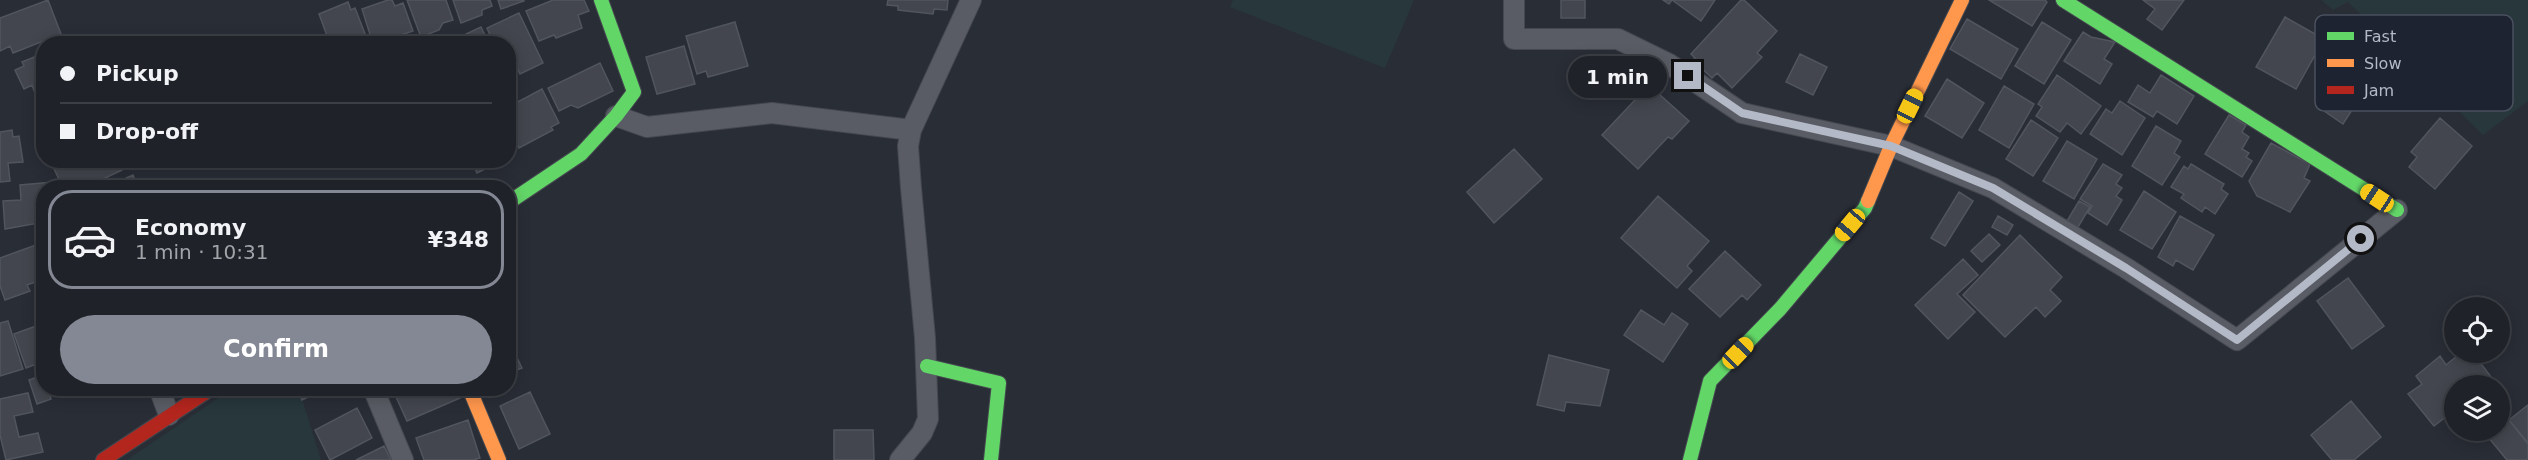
<!DOCTYPE html>
<meta charset="utf-8">
<style>
:root{--surface:#1f2228;--page:#272a30;--text:#f1f3f6;--muted:#a1a4a8;--line:#3c3f45;--accent:#838894}
body{margin:0;font-family:"DejaVu Sans",sans-serif;background:var(--page);color:var(--text);height:100vh;display:flex;flex-direction:column;font-size:22px;white-space:nowrap}
*{box-sizing:border-box;margin:0}
p{font-size:20px;color:var(--muted)}
.icon{flex:none;width:33px;height:33px;fill:none;stroke:currentColor;stroke-width:2;stroke-linecap:round;stroke-linejoin:round}
.map{position:relative;flex:1;overflow:hidden}
.panel{position:absolute;left:36px;top:180px;width:480px;height:216px;display:flex;flex-direction:column;background:var(--surface);border-radius:24px;box-shadow:0 3px 15px #0003,0 0 0 2px var(--line)}
.panel>*{flex:none}
.hud{position:absolute;left:36px;top:36px;width:480px;height:132px;border-radius:24px;box-shadow:0 3px 15px #0003,0 0 0 2px var(--line);display:grid;align-content:center;height:132px;padding:0 24px;background:var(--surface)}
.fabs{position:absolute;left:2444px;top:297px;display:grid;gap:12px}
.fabs a{display:grid;place-items:center;width:66px;height:66px;border-radius:50%;background:var(--surface);box-shadow:0 3px 15px #0003,0 0 0 2px var(--line);font-size:30px}
.end{position:absolute;width:27px;height:27px;margin:-14px;border:8px solid #b3b9c6;background:#111;box-shadow:0 0 0 3px #111}
.from{border-radius:50%}
.bubble{position:absolute;height:42px;border-radius:21px;background:var(--surface);box-shadow:0 3px 15px #0003,0 0 0 2px var(--line);font-size:20px;font-weight:800;line-height:42px;text-align:center}
.car{position:absolute;width:18px;height:36px;margin:-18px -9px;border-radius:8px;box-shadow:0 0 4px 2px #0007;background:linear-gradient(#f5c518 24%,#345 0 40%,#f5c518 0 76%,#345 0 86%,#f5c518 0)}
.hud b{display:flex;align-items:center;gap:21px;height:57px;font-size:22px}
.hud b+b{border-top:2px solid var(--line)}
.hud i{width:15px;height:15px;background:var(--text)}
ul{padding:10px 0 0;list-style:none}
li{display:flex;align-items:center;gap:18px;height:99px;margin:0 12px 9px;padding:0 12px;border:3px solid transparent;border-radius:24px}
li div{flex:1}
li b{display:block;font-size:22px}
li em{font-style:normal;font-weight:800}
li.selected{border-color:var(--accent)}
li>.icon{width:54px;height:54px;stroke-width:1.5}
.cta{display:flex;gap:12px;margin-top:auto;padding:12px 24px}
.cta a{flex:1;height:69px;border-radius:36px;background:var(--accent);color:#fff;font-size:24px;font-weight:800;line-height:69px;text-align:center}
.map>svg:first-child{display:block}
</style>
<div class="map">
<svg width="2528" height="460" viewBox="0 0 2528 460">
<rect width="100%" height="100%" fill="#292d36"/>
<path fill="#27373c" d="M1233 0H1414L1385 68 1230 7Z
M2321 0H2528V101L2483 135 2348 2 2333 10Z
M233 388 299 389 321 460H127Z"/>
<path fill="#43464e" stroke="#51555d" stroke-width="1.5" d="M48 0 61 34 13 53 10 46 0 51V18Z
M388 0H392L395 6 403 3 413 31 373 44 362 9Z
M407 0H446L453 20 443 23 439 30 421 37Z
M453 0H490L492 6 482 10V15L461 23Z
M498 0H523L524 1 501 9Z
M553 0H584L589 11 578 15 582 28 556 38 554 35 539 41 526 11Z
M888 0H948L947 10 934 9 933 14 898 10V6L887 5Z
M1561 0H1585V18H1561Z
M1663 0H1715L1701 21 1672 0 1669 4Z
M1741 0H1744L1777 31 1757 53 1762 57 1732 88 1717 73 1712 78 1693 60 1695 58 1691 54Z
M1989 0H2045L2047 2 2032 26Z
M2143 0H2184L2162 30 2147 19 2155 9Z
M348 2 351 10 355 8 367 39 357 44H330L319 14Z
M519 13 543 63 520 74 514 61 508 64V44H494L487 28Z
M2285 17 2324 39 2296 89 2256 67Z
M1967 19 2018 49 2001 79 1950 49Z
M735 22 748 66 708 77 706 71 697 74 686 36Z
M2042 22 2071 40 2044 84 2015 66Z
M481 27 489 44 447 43Z
M2083 32 2091 37 2115 42 2104 59 2112 64 2100 84 2064 61Z
M684 46 695 84 657 94 646 57Z
M44 53V90L35 93 32 85 24 89 15 70 24 66 22 62Z
M1800 54 1827 67 1813 95 1786 82Z
M600 63 613 91 578 108 571 105 559 111 548 88Z
M2344 65 2370 82 2343 124 2317 106Z
M2057 75 2101 106 2081 134 2067 123 2060 132 2036 116 2042 107 2038 104Z
M2161 75 2194 96 2177 124 2157 111 2153 117 2128 102 2138 85 2150 93Z
M1947 79 1984 103 1962 138 1925 116Z
M1649 85 1689 121 1672 139 1668 137 1638 169 1602 135Z
M2004 86 2034 104 2009 148 1979 130Z
M542 89 559 123 551 127 553 130 519 148 508 127V107Z
M2120 101 2145 118 2122 155 2090 134 2106 109 2112 113Z
M2229 115 2246 125 2242 132 2249 137 2242 149 2249 153 2246 157 2252 161 2242 177 2205 154Z
M2440 118 2472 146 2435 189 2409 167 2417 157 2411 152Z
M2031 120 2058 138 2033 176 2006 159Z
M2156 126 2181 141 2174 153 2180 157 2162 185 2132 166Z
M12 130 13 137 19 136 23 162 8 163 10 181 0 182V132Z
M2067 141 2097 159 2074 199 2043 181Z
M2271 143 2310 164 2304 178 2310 181 2290 212 2257 196 2249 181Z
M1514 149 1542 179 1494 223 1467 192Z
M50 160H118L122 170 84 188H63Z
M471 160H503L477 173Z
M2103 164 2122 175 2116 184 2122 188 2116 196 2122 200 2107 225 2088 213 2092 206 2080 199Z
M2191 164 2224 184 2221 189 2228 194 2215 214 2205 207 2202 212 2181 198 2184 194 2171 187 2184 166 2188 169Z
M133 175 138 188H104Z
M53 182 54 188H44V217H38L39 223 5 229 3 201 21 200 20 185Z
M2144 191 2176 212 2152 249 2120 230Z
M1959 192 1973 201 1945 246 1931 238Z
M1658 196 1709 241 1687 266 1692 271 1677 288 1621 238Z
M2079 201 2090 207 2078 227 2067 221Z
M1998 216 2013 225 2007 235 1992 227Z
M2180 216 2214 235 2193 270 2176 260 2173 266 2158 257Z
M1989 234 2000 245 1982 262 1971 251Z
M2020 235 2062 277 2050 290 2061 301 2045 317 2036 307 2005 337 1963 295Z
M44 242V279L27 285 30 291 5 300 0 286V258Z
M1725 251 1761 285 1747 300 1742 295 1720 317 1689 289Z
M1963 259 1978 275 1957 294 1975 312 1948 339 1915 305Z
M2348 278 2384 326 2352 349 2317 301Z
M1641 310 1664 325 1672 313 1688 324 1663 362 1624 335Z
M8 321 23 369 0 376V323Z
M44 323V361L26 368 14 334Z
M508 339 522 368 508 373Z
M2462 352H2472L2498 386H2454V421L2452 422 2447 416 2434 426 2408 394 2422 384 2416 376 2440 356 2446 365Z
M1549 355 1609 370 1600 406 1566 402 1564 411 1537 405Z
M43 375 44 388H48L51 399 37 404 29 380Z
M297 388H327L302 400Z
M392 388H456L460 398 407 421Z
M530 392 550 434 519 449 500 406Z
M28 393 33 412 14 416 19 437 38 433 43 452 6 460 0 435V399Z
M2351 401 2381 437 2354 460H2332L2311 435Z
M2528 405V443L2509 420Z
M357 408 372 438 330 460 315 430Z
M468 420 480 458 473 460H424L416 438Z
M2509 420 2528 444V458L2526 460H2507L2488 437Z
M834 430H873L874 460H834Z
M384 446 391 460H356Z"/>
<g fill="none" stroke-linecap="round" stroke-linejoin="round">
<defs>
<path id="lane" d="M1514 0V39H1618L1669 64 1742 113 1891 146 1993 188 2126 268 2237 340 2397 210
M616 116 647 127 772 113 911 130 971 0
M159 388 169 415
M373 388 403 460
M900 460 922 433 928 419 925 338 911 188 908 146 911 130"/>
<path id="fast" d="M2063 0 2397 210
M508 203 581 154 616 116 634 92 601 0
M927 366 999 383 991 460
M1690 460 1710 381 1780 309 1865 208 1868 201"/>
<path id="slow" d="M1868 201 1891 146 1962 0
M469 388 499 460"/>
<path id="jam" d="M103 460 212 388"/>
</defs>
<use href="#lane" stroke="#45484f" stroke-width="22"/>
<use href="#fast" stroke="#45484f" stroke-width="16"/>
<use href="#slow" stroke="#45484f" stroke-width="16"/>
<use href="#jam" stroke="#45484f" stroke-width="16"/>
<use href="#lane" stroke="#595c64" stroke-width="20"/>
<use href="#fast" stroke="#63d668" stroke-width="14"/>
<use href="#slow" stroke="#ff974d" stroke-width="14"/>
<use href="#jam" stroke="#b3261e" stroke-width="14"/>
</g>
<g fill="none" stroke-linecap="round" stroke-linejoin="round">
<path stroke="#b3b9c6" stroke-width="8" d="M1688 76 1742 113 1891 146 1993 188 2126 268 2237 340 2361 239"/>
</g>
<rect x="2315" y="15" width="198" height="96" rx="9" fill="#1d2330" stroke="#4a505d" stroke-width="1.5"/>
<rect x="2327" y="32" width="27" height="8" fill="#63d668"/>
<rect x="2327" y="59" width="27" height="8" fill="#ff974d"/>
<rect x="2327" y="86" width="27" height="8" fill="#b3261e"/>
<g font-size="16" fill="#b3b9c6">
<text x="2364" y="42">Fast</text>
<text x="2364" y="69">Slow</text>
<text x="2364" y="96">Jam</text>
</g>
</svg>
<div class="fabs">
<a><svg class="icon" aria-label="locate" viewBox="0 0 24 24"><circle cx="12" cy="12" r="6"/><path d="M12 2v4M12 18v4M2 12h4M18 12h4"/></svg></a>
<a><svg class="icon" aria-label="layers" viewBox="0 0 24 24"><path d="M12 4l9 5-9 5-9-5zM3 14l9 5 9-5"/></svg></a>
</div>
<i class="end from" style="left:2361px;top:239px"></i>
<i class="end" style="left:1688px;top:76px"></i>
<div class="bubble" style="left:1568px;top:56px;width:99px">1 min</div>
<i class="car" style="left:1910px;top:106px;rotate:26deg"></i>
<i class="car" style="left:2377px;top:198px;rotate:303deg"></i>
<i class="car" style="left:1850px;top:225px;rotate:220deg"></i>
<i class="car" style="left:1738px;top:353px;rotate:44deg"></i>
<div class="hud">
<b><i class="from"></i>Pickup</b>
<b><i></i>Drop-off</b>
</div>
<section class="panel">
<ul>
<li class="selected"><svg class="icon" aria-label="car" viewBox="0 0 24 24"><path d="M5 17H2v-5l4-1 3-4h7l3 4 3 1v5h-3M9 17h6M6 11h13"/><circle cx="7" cy="17" r="2"/><circle cx="17" cy="17" r="2"/></svg><div><b>Economy</b><p>1 min · 10:31</p></div><em>¥348</em></li>
</ul>
<div class="cta"><a>Confirm</a></div>
</section>
</div>
